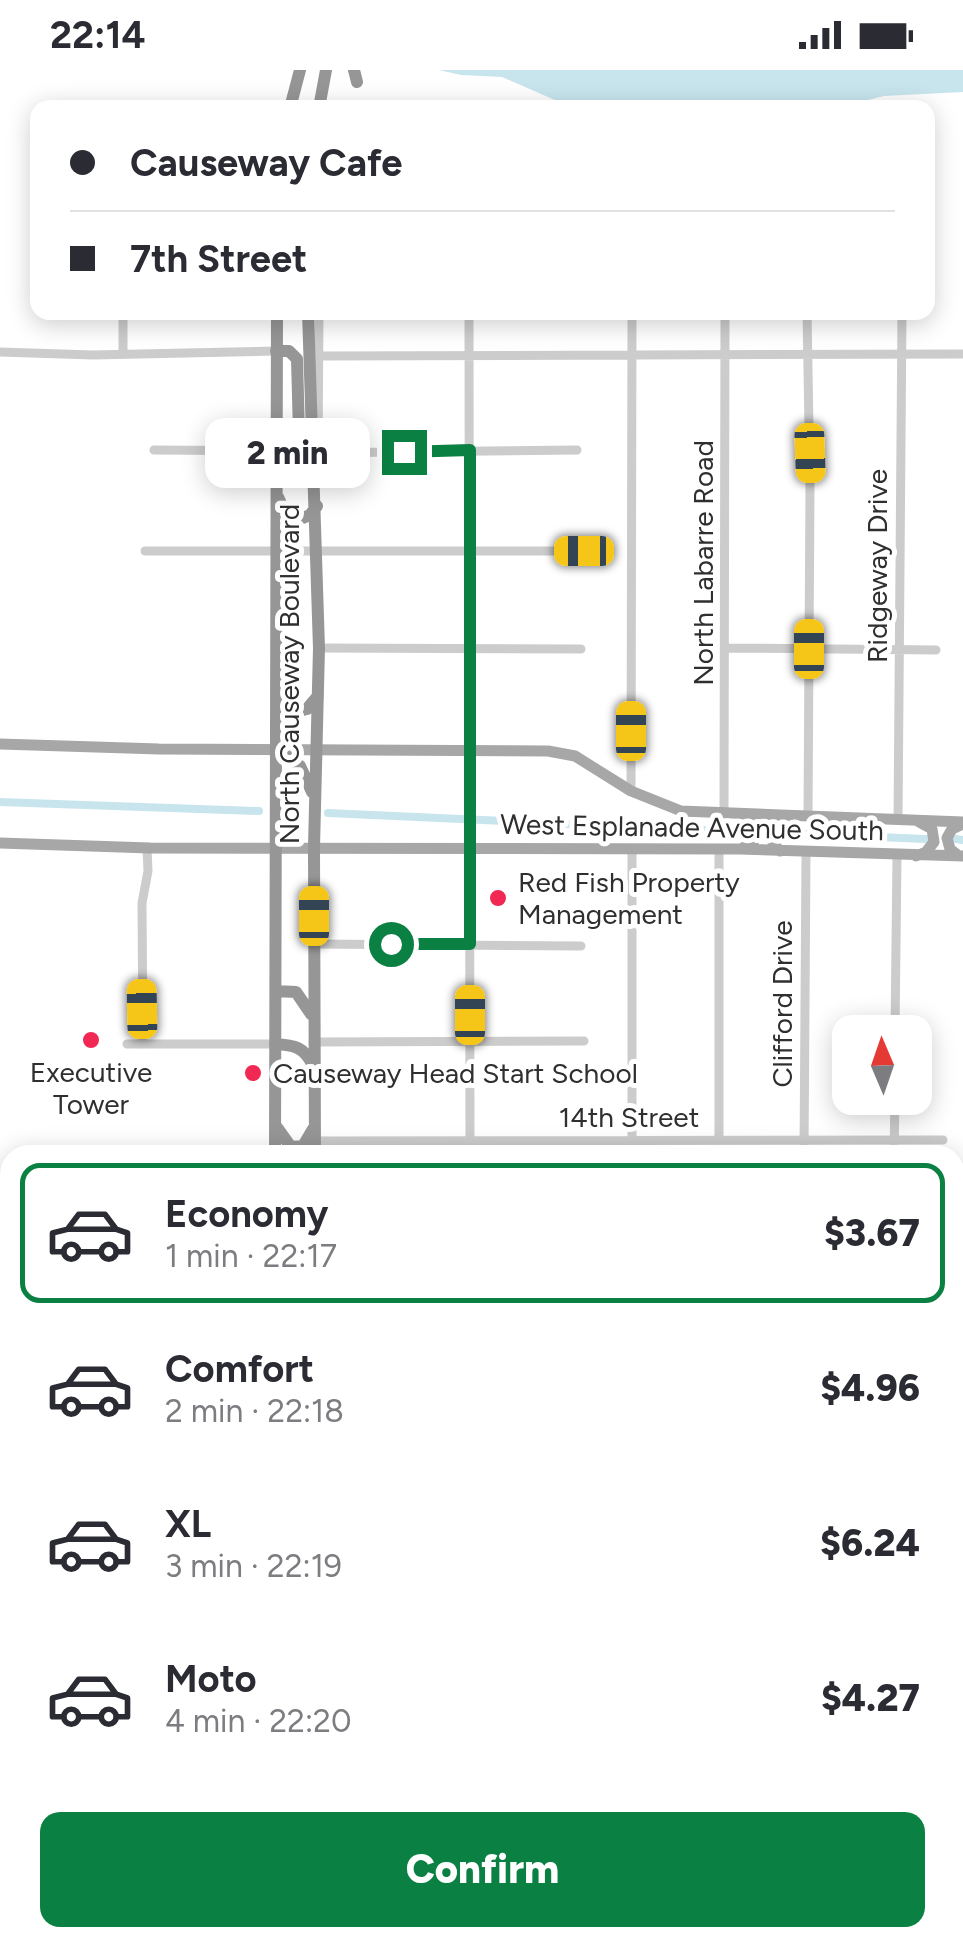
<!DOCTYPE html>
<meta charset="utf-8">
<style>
:root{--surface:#fff;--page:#f2f2f3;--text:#2b2b33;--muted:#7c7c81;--line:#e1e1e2;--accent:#0b8043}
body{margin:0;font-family:Figtree,sans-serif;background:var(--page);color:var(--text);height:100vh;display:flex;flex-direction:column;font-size:38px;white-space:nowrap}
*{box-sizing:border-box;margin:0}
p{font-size:32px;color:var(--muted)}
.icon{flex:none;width:55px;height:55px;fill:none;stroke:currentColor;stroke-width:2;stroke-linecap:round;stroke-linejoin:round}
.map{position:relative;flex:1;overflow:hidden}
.side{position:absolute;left:0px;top:1075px;width:965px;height:802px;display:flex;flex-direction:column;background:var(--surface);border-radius:30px 30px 0 0;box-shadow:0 5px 25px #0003}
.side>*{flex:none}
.top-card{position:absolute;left:30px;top:30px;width:905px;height:220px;border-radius:20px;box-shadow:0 5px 25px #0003;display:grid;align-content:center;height:220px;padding:0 40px;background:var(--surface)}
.needle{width:65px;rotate:358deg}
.tools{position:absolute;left:832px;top:945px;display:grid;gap:20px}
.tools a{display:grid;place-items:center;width:100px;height:100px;border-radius:20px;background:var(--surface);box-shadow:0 5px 25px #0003;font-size:50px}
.end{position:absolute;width:45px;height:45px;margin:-22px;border:12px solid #0b8043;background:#fff;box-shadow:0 0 0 5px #fff}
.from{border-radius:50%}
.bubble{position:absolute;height:70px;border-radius:20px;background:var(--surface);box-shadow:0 5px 25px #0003;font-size:32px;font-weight:800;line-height:70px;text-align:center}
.car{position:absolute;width:30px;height:60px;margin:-30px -15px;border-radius:12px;box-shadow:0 0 8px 2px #0007;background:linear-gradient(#f5c518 24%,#345 0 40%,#f5c518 0 76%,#345 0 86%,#f5c518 0)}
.top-card b{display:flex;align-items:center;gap:35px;height:95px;font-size:38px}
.top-card b+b{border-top:2px solid var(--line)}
.top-card i{width:25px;height:25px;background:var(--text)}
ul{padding:18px 0 0;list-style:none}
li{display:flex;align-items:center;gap:30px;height:140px;margin:0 20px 15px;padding:0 20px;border:5px solid transparent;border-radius:20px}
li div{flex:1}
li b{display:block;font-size:38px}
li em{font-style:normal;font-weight:800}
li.active{border-color:var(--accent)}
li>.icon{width:90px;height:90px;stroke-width:1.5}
.button{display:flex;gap:20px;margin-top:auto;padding:20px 40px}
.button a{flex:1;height:115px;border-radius:20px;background:var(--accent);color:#fff;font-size:40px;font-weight:800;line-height:115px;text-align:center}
.status{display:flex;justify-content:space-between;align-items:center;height:70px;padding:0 50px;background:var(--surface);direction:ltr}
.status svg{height:28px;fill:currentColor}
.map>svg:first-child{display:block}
</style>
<div class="status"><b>22:14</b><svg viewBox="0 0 49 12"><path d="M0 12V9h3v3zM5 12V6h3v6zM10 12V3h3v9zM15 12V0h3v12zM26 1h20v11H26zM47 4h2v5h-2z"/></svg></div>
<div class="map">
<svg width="963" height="1876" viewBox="0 0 963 1876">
<rect width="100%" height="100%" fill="#fff"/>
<path fill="#c8e5ee" d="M439 0H963V22L884 26 835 38H573L502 7 461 5Z"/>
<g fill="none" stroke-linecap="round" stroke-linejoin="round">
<path stroke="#c8e5ee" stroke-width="8" d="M0 732 259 741
M328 743 748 762
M778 763 926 769
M956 769 963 770"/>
<path stroke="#ccc" stroke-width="9" d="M123 242V283
M469 242 470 1085
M807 242 810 416 808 747
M0 282 93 285 276 281
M319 286 963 284
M154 380 277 381
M310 383 577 380
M318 386 319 242
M145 481H584
M319 578 581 579
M726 578 936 580
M631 721 632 242
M724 744 725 242
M898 750 902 242
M632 779V1085
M314 874 581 876
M895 962 897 786
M313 972 584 971
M127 974H275
M143 974 142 833 148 801 147 778
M315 1071 943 1070
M719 1085V781
M804 1085 806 784
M894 1085 895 1028
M0 1361 10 1362
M955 1366H963
M0 1374H10
M321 1868V1876
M275 1876V1868
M469 1876V1868
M719 1876V1868
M802 1876V1868
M887 1876V1868"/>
<path stroke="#a7a7a7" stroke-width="11" d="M0 674 159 679 548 681 575 686 631 721 681 741 963 752
M742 745 751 749 756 759 754 771 743 778
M0 773 150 778 739 779 963 786
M780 781C765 766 768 756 787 746
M916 786 926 782 934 772 932 759 919 752
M959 786 950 779 947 768 952 759 963 754"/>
<path stroke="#969696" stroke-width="12" d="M354 0 357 12
M290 38 300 0
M319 38 326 0
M308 242 319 578 314 777 315 1085
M276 281H289L297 289 299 363 309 381
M278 427 285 442 298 450 310 445 317 436
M277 626 299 641 307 639 318 626
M277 680 300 696 312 722
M276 921 296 922 311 944
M275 974C294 975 305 977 313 996
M276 1056 291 1077 303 1076 313 1059
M275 1085 277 242
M305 1868 308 1876
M286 1876 287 1868"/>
</g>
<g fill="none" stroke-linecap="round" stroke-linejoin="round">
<path stroke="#0b8043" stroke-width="12" d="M391 874H470V380L404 382"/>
</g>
<g fill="#f02853" stroke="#fff" stroke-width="4">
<circle cx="498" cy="828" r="10"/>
<circle cx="91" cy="970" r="10"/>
<circle cx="253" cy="1003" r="10"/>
</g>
<g text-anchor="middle" stroke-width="10" stroke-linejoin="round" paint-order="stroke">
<g font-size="28" fill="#2f2f2f" stroke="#fff">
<text transform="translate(703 493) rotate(-90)" y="10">North Labarre Road</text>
<text transform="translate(877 496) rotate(-90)" y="10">Ridgeway Drive</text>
<text transform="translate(289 604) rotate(-90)" y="10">North Causeway Boulevard</text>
<text transform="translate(692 757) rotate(1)" y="10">West Esplanade Avenue South</text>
<text transform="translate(782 934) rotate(-90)" y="10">Clifford Drive</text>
<text x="629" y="1057">14th Street</text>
</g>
<g font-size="28" fill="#2f2f2f" stroke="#fff" text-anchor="start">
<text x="518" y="822">Red Fish Property<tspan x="518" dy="32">Management</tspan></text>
<text x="91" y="1012" text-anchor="middle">Executive<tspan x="91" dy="32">Tower</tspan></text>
<text x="273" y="1013">Causeway Head Start School</text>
</g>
</g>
</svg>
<div class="tools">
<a><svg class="needle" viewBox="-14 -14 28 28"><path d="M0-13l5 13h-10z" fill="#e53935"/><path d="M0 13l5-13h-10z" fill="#7c7c81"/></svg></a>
</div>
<i class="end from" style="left:391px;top:874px"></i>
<i class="end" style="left:404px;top:382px"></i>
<div class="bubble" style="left:205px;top:348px;width:165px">2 min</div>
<i class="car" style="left:810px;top:383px;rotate:178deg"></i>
<i class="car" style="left:584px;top:481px;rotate:270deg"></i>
<i class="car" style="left:809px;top:579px;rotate:0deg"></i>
<i class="car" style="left:631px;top:661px;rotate:0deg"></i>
<i class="car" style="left:314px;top:846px;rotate:0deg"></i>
<i class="car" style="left:142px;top:939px;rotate:359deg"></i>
<i class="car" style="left:470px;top:945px;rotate:0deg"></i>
<div class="top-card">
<b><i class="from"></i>Causeway Cafe</b>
<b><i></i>7th Street</b>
</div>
<section class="side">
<ul>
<li class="active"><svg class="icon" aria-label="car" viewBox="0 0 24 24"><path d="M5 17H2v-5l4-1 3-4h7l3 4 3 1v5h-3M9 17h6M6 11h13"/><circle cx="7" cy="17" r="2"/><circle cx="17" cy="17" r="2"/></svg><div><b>Economy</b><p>1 min · 22:17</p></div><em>$3.67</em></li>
<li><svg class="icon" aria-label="car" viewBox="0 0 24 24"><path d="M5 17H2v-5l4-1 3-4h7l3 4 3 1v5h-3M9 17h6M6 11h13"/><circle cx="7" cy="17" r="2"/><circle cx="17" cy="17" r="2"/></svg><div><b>Comfort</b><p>2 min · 22:18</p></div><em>$4.96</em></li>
<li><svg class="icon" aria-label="car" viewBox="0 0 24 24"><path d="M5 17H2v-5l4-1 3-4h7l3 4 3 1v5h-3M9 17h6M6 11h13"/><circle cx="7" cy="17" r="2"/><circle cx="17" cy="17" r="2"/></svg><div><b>XL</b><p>3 min · 22:19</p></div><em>$6.24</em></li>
<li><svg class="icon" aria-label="car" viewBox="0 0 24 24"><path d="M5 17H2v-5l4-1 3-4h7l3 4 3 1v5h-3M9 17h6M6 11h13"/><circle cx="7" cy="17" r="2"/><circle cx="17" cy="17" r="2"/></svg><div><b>Moto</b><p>4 min · 22:20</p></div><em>$4.27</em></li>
</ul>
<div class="button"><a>Confirm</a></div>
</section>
</div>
